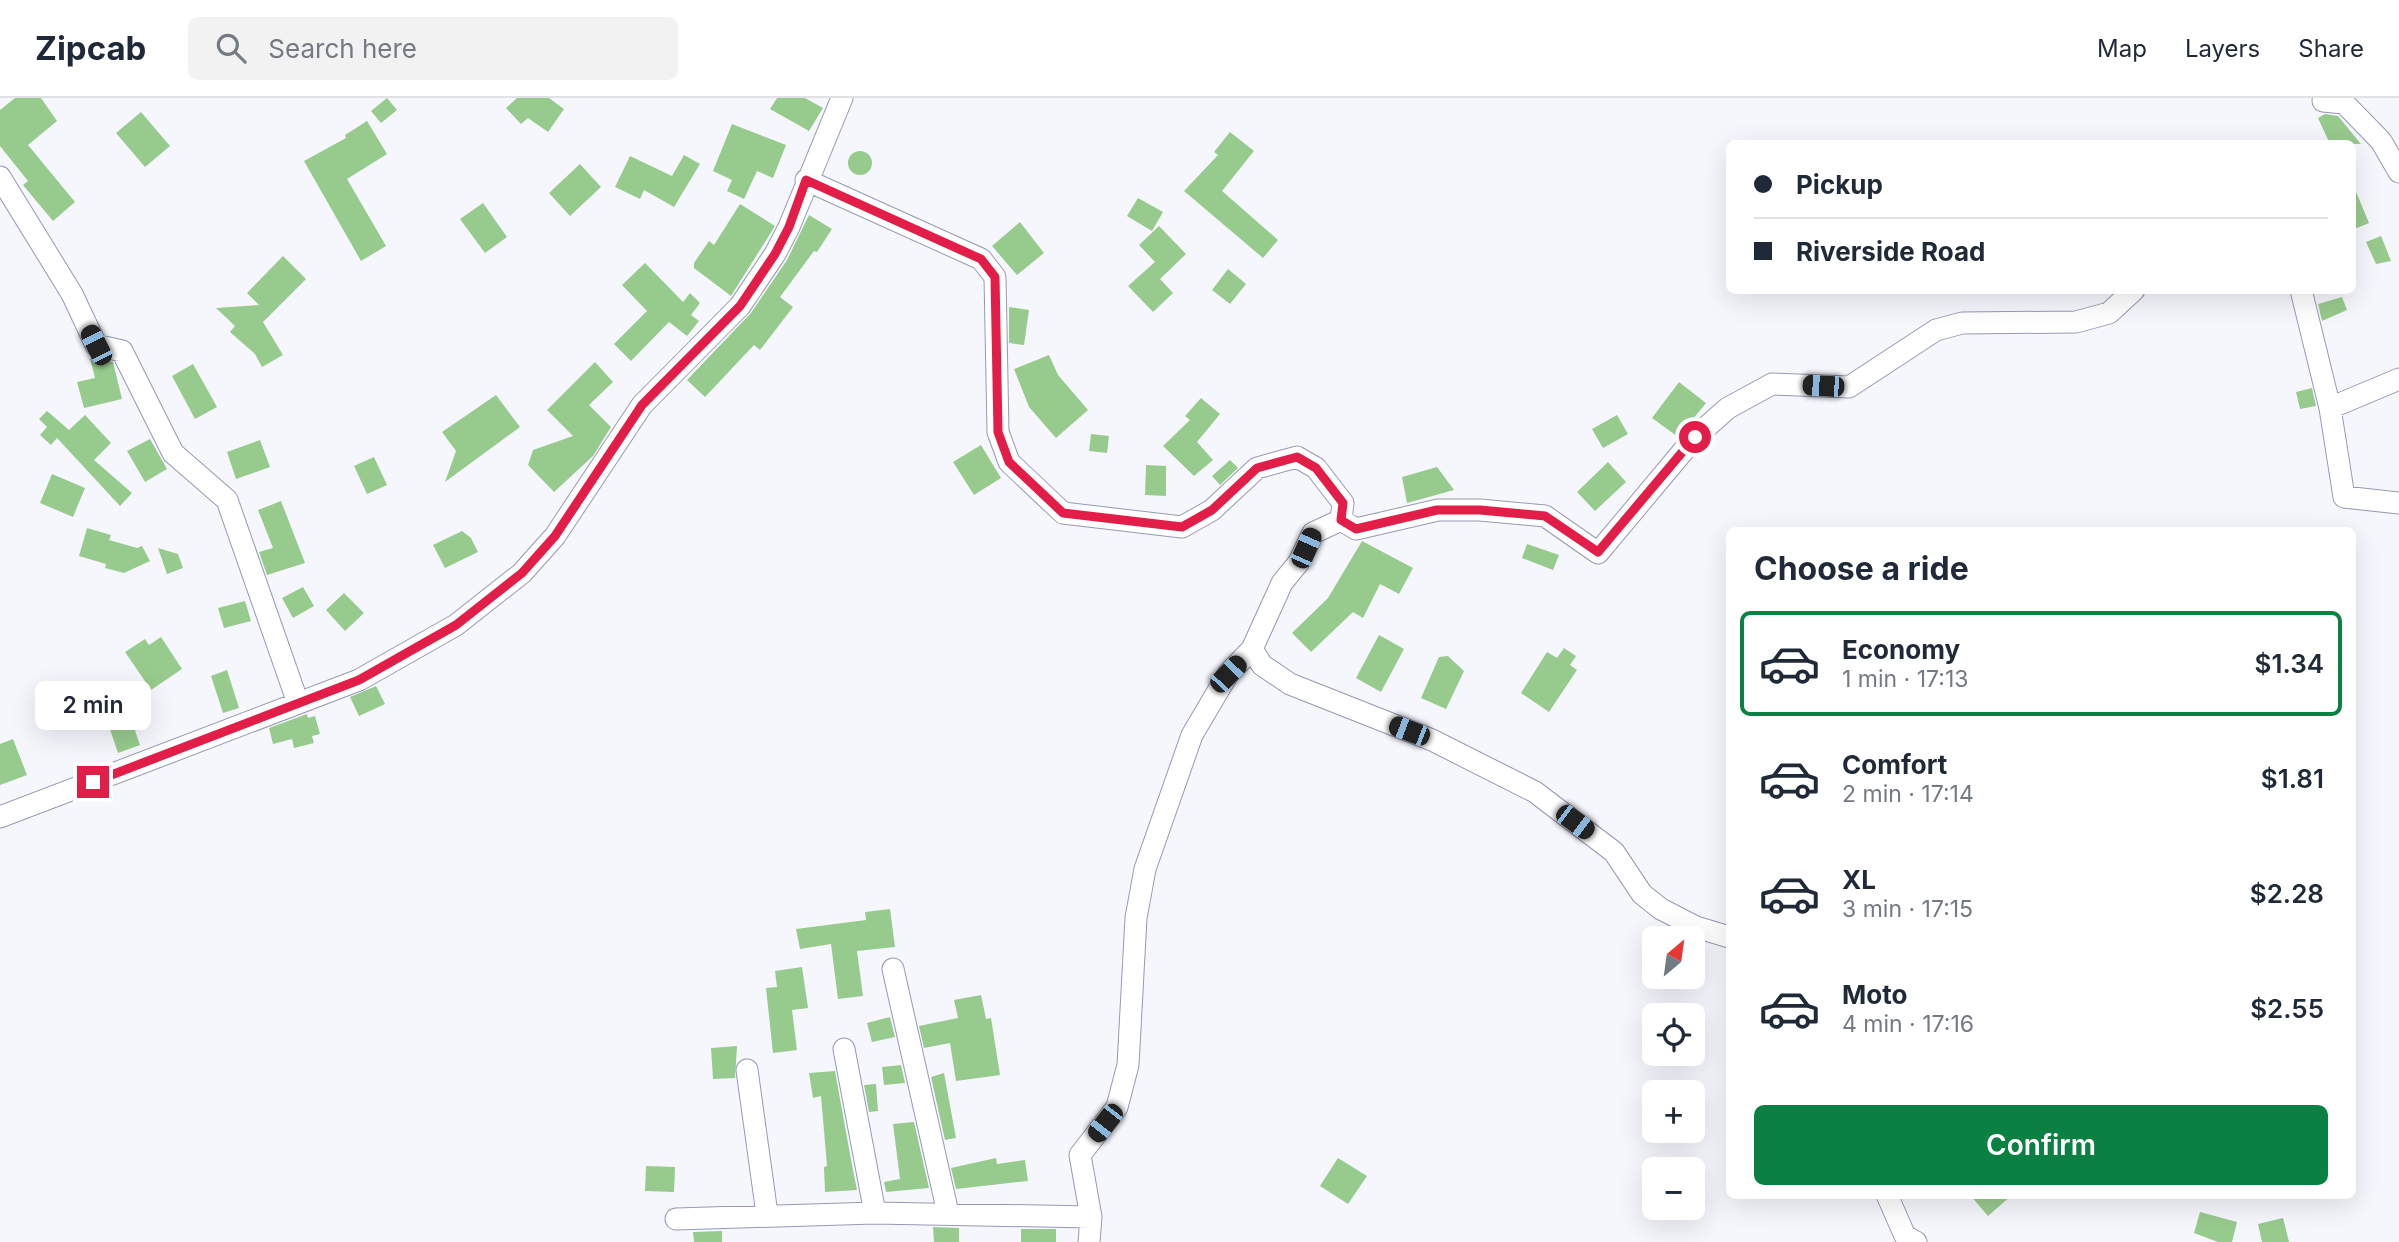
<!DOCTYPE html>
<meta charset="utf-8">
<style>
:root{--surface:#fff;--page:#f2f2f3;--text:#1f2937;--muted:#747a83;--line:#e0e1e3;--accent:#0b8043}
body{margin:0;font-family:Inter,sans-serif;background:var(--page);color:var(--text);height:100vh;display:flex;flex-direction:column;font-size:26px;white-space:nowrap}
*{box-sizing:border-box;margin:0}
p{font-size:23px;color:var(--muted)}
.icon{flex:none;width:38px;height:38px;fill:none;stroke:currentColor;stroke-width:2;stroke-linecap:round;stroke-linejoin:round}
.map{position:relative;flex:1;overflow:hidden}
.drawer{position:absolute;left:1726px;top:429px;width:630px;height:672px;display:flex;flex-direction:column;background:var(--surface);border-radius:10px;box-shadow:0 7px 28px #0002}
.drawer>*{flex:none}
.top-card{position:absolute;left:1726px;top:42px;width:630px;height:154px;border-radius:10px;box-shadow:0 7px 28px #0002;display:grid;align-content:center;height:154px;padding:0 28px;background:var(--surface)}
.needle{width:46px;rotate:29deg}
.controls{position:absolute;left:1642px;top:828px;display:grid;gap:14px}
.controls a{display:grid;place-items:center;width:63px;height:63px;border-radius:10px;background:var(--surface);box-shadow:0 7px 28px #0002;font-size:35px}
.end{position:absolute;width:32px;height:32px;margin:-16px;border:9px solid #e11d48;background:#fff;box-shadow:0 0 0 4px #fff}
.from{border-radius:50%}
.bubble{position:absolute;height:49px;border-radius:10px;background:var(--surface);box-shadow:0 7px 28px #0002;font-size:23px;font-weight:600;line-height:49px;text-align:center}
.car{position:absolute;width:21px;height:42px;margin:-21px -10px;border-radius:9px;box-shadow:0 0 5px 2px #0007;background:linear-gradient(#222 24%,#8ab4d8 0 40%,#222 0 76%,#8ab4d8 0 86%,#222 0)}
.top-card b{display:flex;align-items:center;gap:24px;height:66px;font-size:26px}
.top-card b+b{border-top:2px solid var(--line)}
.top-card i{width:18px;height:18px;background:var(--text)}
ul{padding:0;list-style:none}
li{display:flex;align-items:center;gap:21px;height:105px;margin:0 14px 10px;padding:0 14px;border:4px solid transparent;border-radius:10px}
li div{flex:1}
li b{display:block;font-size:26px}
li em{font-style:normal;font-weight:600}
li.active{border-color:var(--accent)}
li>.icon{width:63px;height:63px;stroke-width:1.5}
h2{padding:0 28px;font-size:32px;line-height:84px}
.button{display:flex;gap:14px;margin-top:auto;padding:14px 28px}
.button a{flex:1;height:80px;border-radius:10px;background:var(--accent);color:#fff;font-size:28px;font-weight:600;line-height:80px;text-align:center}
header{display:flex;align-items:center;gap:42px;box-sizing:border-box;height:98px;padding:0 35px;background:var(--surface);border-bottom:2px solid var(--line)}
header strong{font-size:33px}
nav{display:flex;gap:38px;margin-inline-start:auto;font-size:24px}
.search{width:490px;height:63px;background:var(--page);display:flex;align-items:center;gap:18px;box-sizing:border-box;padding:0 24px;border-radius:10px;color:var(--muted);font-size:26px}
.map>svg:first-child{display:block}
</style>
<header>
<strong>Zipcab</strong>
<div class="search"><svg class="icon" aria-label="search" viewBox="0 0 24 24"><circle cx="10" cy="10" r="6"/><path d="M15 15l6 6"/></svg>Search here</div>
<nav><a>Map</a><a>Layers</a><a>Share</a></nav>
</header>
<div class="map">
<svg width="2399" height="1144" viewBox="0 0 2399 1144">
<rect width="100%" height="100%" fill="#f6f7fd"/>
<path fill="#97ca8d" d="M15 0H41L57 23 28 47 75 104 53 123 23 87 28 83 0 48V12Z
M387 0 397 12 381 25 371 13Z
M517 0H549L564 11 548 34 528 20 521 26 506 10Z
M777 0H805L823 10 809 33 770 11Z
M141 14 170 48 145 69 116 35Z
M2325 16 2338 18 2361 46H2330L2318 20Z
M367 23 387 56 347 81 386 148 361 163 304 63 346 40 345 37Z
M732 26 786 47 773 80 757 73 744 101 727 93 732 82 713 73Z
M1230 34 1254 53 1222 93 1278 142 1263 160 1184 93 1218 57 1214 54Z
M848 65a12 12 0 1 1 24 0a12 12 0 1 1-24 0Z
M684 57 700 66 674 109 644 92 640 101 615 89 630 58 672 78Z
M580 66 601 89 570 118 549 95Z
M2352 84 2369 125 2352 132Z
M1138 100 1163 114 1152 133 1127 118Z
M483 105 507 139 485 155 460 121Z
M740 106 775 128 731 198 694 170V165L709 143 714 147Z
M809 117 832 131 817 154 814 153 780 199 793 209 760 252 754 247 705 299 687 282 751 215 787 162Z
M1020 124 1044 155 1017 177 992 148Z
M1159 128 1186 156 1160 181 1173 195 1153 214 1128 188 1155 164 1139 147Z
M2381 138 2391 163 2376 166 2366 144Z
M283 158 306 181 263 224 283 257 262 269 255 256 230 234 235 228 216 210 259 207 247 195Z
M645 165 683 204 690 195 700 205 691 217 699 223 687 238 669 224 631 263 614 246 647 213 622 187Z
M1228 171 1246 186 1230 206 1212 192Z
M2342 199 2347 212 2322 223 2318 206Z
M1009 209 1029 212 1024 247 1009 245Z
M1049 257 1058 277 1088 312 1056 340 1029 309 1014 271Z
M90 260 113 264 122 301 84 310 77 284 95 280Z
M595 264 613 284 589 307 611 329 593 358 554 394 528 367 533 352 573 338 547 312Z
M193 266 217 309 195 321 172 278Z
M1679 284 1706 305 1678 339 1652 320Z
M2312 290 2316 308 2300 311 2296 294Z
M496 297 520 329 445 384 456 353 442 334Z
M1201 300 1220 316 1197 344 1213 362 1194 378 1163 348 1190 322 1185 318Z
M47 313 69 332 85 317 111 345 94 362 132 395 120 408 57 340 51 347 40 337 47 329 39 321Z
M1617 317 1628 336 1603 350 1592 331Z
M1091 336 1109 338 1107 355 1089 353Z
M150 341 167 371 145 384 127 353Z
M260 342 270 369 236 381 227 354Z
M981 347 1001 380 974 397 953 364Z
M374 359 387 387 367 396 354 368Z
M1230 362 1238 370 1220 387 1212 378Z
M1608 364 1626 384 1595 413 1577 394Z
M1146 367 1166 368V398L1145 397Z
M1437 369 1454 392 1407 405 1402 379Z
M52 376 85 390 73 419 40 405Z
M281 403 305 465 267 477 259 454 273 450 258 412Z
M87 430 111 437 109 442 137 450 142 448 150 463 124 475 105 470 106 466 79 458Z
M462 433 471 440 478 454 445 470 433 447Z
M1362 443 1413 470 1399 496 1380 486 1363 520 1353 514 1311 554 1292 535 1328 500Z
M1527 446 1559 457 1553 472 1522 460Z
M158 450 178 456 183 470 167 476Z
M303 489 314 508 293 520 282 500Z
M344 495 364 515 345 533 326 512Z
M245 503 251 523 224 530 218 510Z
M1379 537 1404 551 1381 594 1356 580Z
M161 539 182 571 151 592 125 554 145 541 149 547Z
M1564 550 1576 558 1570 567 1577 572 1549 614 1521 595 1547 554 1557 560Z
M1448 558 1464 573 1446 611 1421 600 1439 559Z
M227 572 239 610 223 615 211 578Z
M376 588 385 606 359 618 350 599Z
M122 594 140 647 118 655 100 602Z
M307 616 308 620 315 618 320 636 312 638 314 645 294 650 292 641 273 646 269 630Z
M13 641 27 677 0 687V646Z
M890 811 895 849 857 853 863 898 838 901 831 846 800 851 796 831 866 822 865 814Z
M802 869 808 910 792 912 797 952 773 955 766 890 777 889 775 873Z
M981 897 986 921 991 920 1000 977 956 983 950 945 924 950 919 928 958 920 954 902Z
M890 919 895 939 872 944 867 925Z
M737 948 735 980 713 981 711 950Z
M901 967 905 985 884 987 882 969Z
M835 973 852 1067 857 1092 825 1094 824 1069 827 1068 821 998 813 1000 809 975Z
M944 975 956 1040 945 1042 931 979Z
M876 986 878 1013 869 1014 864 987Z
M914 1024 929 1090 886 1094 884 1084 900 1081 893 1026Z
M996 1060 997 1066 1025 1062 1028 1083 956 1091 951 1070Z
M1338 1060 1367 1078 1348 1106 1320 1088Z
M646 1068 675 1069 674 1094 645 1093Z
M1970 1097H2012L1988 1118Z
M2200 1114 2237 1124 2232 1144H2218L2194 1135Z
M2283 1120 2289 1144H2262L2258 1126Z
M933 1129 959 1130V1144H934Z
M1021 1131H1056V1144H1021Z
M722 1133V1144H694L693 1134Z"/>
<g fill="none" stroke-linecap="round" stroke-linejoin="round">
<defs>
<path id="minor" d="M2323 3 2344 5 2381 43 2399 74
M0 79 72 196 96 247 122 253 173 355 227 402 298 605
M806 82 981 161 995 179 998 334 1009 364 1063 415 1182 429 1212 412 1257 370 1297 359 1316 370 1343 405 1341 422 1313 435 1299 464 1282 485 1252 551 1262 567 1290 586 1432 642 1535 694 1614 754 1642 796 1661 811 1696 829 1729 839
M2301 192 2330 310 2344 399 2399 405
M2330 310 2399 281
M1341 422 1356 431 1438 412H1480L1545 418 1598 455 1695 339 1728 310 1772 286 1849 289 1936 232 1962 225 2076 224 2109 215 2134 192
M0 719 359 582 456 527 522 475 555 438 642 307 740 208 775 156 789 129 842 0
M893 871 948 1115
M844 951 875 1115
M747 972 767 1116
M1887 1097 1905 1138 1916 1144
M676 1121 875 1115 1091 1119
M1089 1144 1091 1119 1080 1057 1117 1009 1128 967 1136 820 1145 771 1192 637 1228 576 1252 551"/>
</defs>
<use href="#minor" stroke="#9599b5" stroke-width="23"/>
<use href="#minor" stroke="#fff" stroke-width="21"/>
</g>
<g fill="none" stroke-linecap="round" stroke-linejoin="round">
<path stroke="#e11d48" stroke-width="9" d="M93 684 359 582 456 527 522 475 555 438 642 307 740 208 775 156 789 129 806 82 981 161 995 179 998 334 1009 364 1063 415 1182 429 1212 412 1257 370 1297 359 1316 370 1343 405 1341 422 1356 431 1437 412H1480L1545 418 1598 454 1695 339"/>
</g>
</svg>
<div class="controls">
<a><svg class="needle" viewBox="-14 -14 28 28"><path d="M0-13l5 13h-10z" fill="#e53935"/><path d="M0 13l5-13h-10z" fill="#747a83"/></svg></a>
<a><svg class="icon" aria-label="locate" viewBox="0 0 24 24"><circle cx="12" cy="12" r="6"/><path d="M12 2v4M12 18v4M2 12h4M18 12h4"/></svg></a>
<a>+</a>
<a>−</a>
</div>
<i class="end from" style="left:1695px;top:339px"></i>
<i class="end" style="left:93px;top:684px"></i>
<div class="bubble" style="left:35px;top:583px;width:116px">2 min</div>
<i class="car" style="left:96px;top:247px;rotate:333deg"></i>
<i class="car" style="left:1823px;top:288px;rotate:273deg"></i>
<i class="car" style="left:1306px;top:450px;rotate:24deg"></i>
<i class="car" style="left:1228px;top:576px;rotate:44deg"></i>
<i class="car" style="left:1409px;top:633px;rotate:291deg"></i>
<i class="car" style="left:1575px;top:724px;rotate:127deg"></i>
<i class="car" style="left:1105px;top:1025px;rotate:218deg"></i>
<div class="top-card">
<b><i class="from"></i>Pickup</b>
<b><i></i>Riverside Road</b>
</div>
<section class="drawer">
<h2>Choose a ride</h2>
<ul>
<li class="active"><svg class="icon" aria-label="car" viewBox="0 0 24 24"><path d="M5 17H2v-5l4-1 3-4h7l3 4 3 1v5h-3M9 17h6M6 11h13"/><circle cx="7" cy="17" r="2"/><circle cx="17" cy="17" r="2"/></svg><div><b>Economy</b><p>1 min · 17:13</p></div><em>$1.34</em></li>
<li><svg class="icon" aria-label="car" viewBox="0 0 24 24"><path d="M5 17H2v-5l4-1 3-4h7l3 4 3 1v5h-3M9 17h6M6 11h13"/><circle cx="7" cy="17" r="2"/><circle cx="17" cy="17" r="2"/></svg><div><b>Comfort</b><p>2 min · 17:14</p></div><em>$1.81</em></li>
<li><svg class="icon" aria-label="car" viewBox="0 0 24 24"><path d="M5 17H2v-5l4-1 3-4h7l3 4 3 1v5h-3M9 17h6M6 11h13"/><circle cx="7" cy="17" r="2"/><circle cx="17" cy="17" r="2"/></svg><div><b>XL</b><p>3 min · 17:15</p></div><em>$2.28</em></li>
<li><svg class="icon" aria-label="car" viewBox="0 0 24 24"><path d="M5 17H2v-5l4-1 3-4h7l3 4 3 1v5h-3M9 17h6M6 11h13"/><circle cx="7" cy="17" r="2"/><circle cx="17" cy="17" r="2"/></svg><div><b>Moto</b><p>4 min · 17:16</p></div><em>$2.55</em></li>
</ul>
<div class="button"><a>Confirm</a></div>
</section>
</div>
